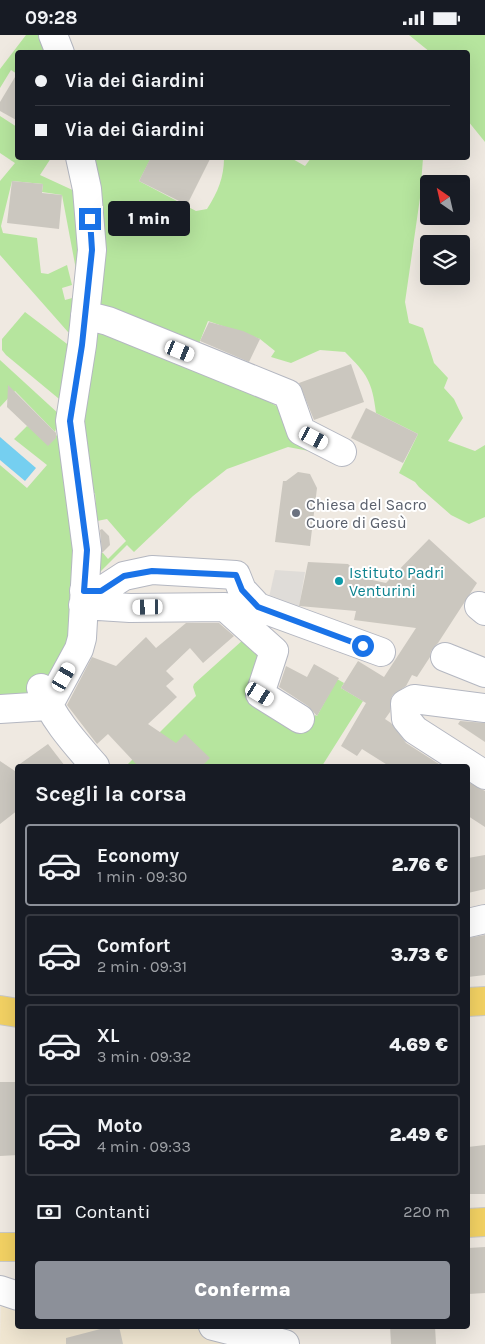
<!DOCTYPE html>
<html lang="it">
<meta charset="utf-8">
<style>
:root{--surface:#171b24;--page:#20242c;--text:#f1f3f6;--muted:#9ea1a6;--line:#363941;--accent:#8c9099}
body{margin:0;font-family:Karla,sans-serif;background:var(--page);color:var(--text);height:100vh;display:flex;flex-direction:column;font-size:19px;white-space:nowrap}
*{box-sizing:border-box;margin:0}
p{font-size:16px;color:var(--muted)}
.icon{flex:none;width:28px;height:28px;fill:none;stroke:currentColor;stroke-width:2;stroke-linecap:round;stroke-linejoin:round}
.map{position:relative;flex:1;overflow:hidden}
.side{position:absolute;left:15px;top:729px;width:455px;height:565px;display:flex;flex-direction:column;background:var(--surface);border-radius:5px;box-shadow:0 5px 20px #0002}
.side>*{flex:none}
.hud{position:absolute;left:15px;top:15px;width:455px;height:110px;border-radius:5px;box-shadow:0 5px 20px #0002;display:grid;align-content:center;height:110px;padding:0 20px;background:var(--surface)}
.needle{width:32px;rotate:326deg}
.buttons{position:absolute;left:420px;top:140px;display:grid;gap:10px}
.buttons a{display:grid;place-items:center;width:50px;height:50px;border-radius:5px;background:var(--surface);box-shadow:0 5px 20px #0002;font-size:25px}
.end{position:absolute;width:22px;height:22px;margin:-11px;border:6px solid #1a73e8;background:#fff;box-shadow:0 0 0 2px #fff}
.from{border-radius:50%}
.bubble{position:absolute;height:35px;border-radius:5px;background:var(--surface);box-shadow:0 5px 20px #0002;font-size:16px;font-weight:800;line-height:35px;text-align:center}
.car{position:absolute;width:15px;height:30px;margin:-15px -8px;border-radius:6px;box-shadow:0 0 4px 1px #0007;background:linear-gradient(#fff 24%,#345 0 40%,#fff 0 76%,#345 0 86%,#fff 0)}
.hud b{display:flex;align-items:center;gap:18px;height:48px;font-size:19px}
.hud b+b{border-top:1px solid var(--line)}
.hud i{width:12px;height:12px;background:var(--text)}
ul{padding:0;list-style:none}
li{display:flex;align-items:center;gap:15px;height:82px;margin:0 10px 8px;padding:0 10px;border:2px solid var(--line);border-radius:5px}
li div{flex:1}
li b{display:block;font-size:19px}
li em{font-style:normal;font-weight:800}
li.selected{border-color:var(--accent)}
li>.icon{width:45px;height:45px;stroke-width:1.5}
h2{padding:0 20px;font-size:22px;line-height:60px}
.pay{display:flex;align-items:center;gap:12px;height:55px;padding:0 20px;font-size:19px}
.pay p{margin-inline-start:auto}
.button{display:flex;gap:10px;margin-top:auto;padding:10px 20px}
.button a{flex:1;height:58px;border-radius:5px;background:var(--accent);color:#fff;font-size:20px;font-weight:800;line-height:58px;text-align:center}
.status{display:flex;justify-content:space-between;align-items:center;height:35px;padding:0 25px;background:var(--surface);direction:ltr}
.status svg{height:14px;fill:currentColor}
.map>svg:first-child{display:block}
</style>
<div class="status"><b>09:28</b><svg viewBox="0 0 49 12"><path d="M0 12V9h3v3zM5 12V6h3v6zM10 12V3h3v9zM15 12V0h3v12zM26 1h20v11H26zM47 4h2v5h-2z"/></svg></div>
<div class="map">
<svg width="485" height="1309" viewBox="0 0 485 1309">
<rect width="100%" height="100%" fill="#efe9e1"/>
<path fill="#f0e6d1" d="M1 1269 17 1273 18 1291H199L260 1309H0Z"/>
<path fill="#b6e59e" d="M26 0H43L50 17 18 18 17 39 11 35 0 53V34Z
M409 0H485V107L468 86V18L430 17Z
M0 81 17 92 18 122 51 123 40 140 79 158 83 244 77 240 62 160 42 157 43 149 12 146 1 191 3 198 37 203 41 238 48 239 67 230 72 250 62 253 65 265 76 262V298L68 297 0 220V146L15 128 0 118Z
M88 123H151L139 146 196 176 207 174C218 157 224 142 224 123H291L305 131 311 123H423L420 163 405 267 409 288 423 293 434 328 448 343 444 353 454 364 463 383 448 406 475 416 485 410V482L469 489 451 480 419 452 415 447 399 438 418 399 376 378C372 346 367 339 345 317L320 315 291 328 271 322 275 316 260 304 208 286 196 316 109 280 97 264Z
M25 277 75 315 64 368 6 320 2 315V304Z
M107 293 257 360 280 373 291 399V405L330 420 288 412 227 434 193 461 134 517 127 510 99 538 90 519 103 518 108 524 126 506 107 484 97 486 95 458 88 459 83 394 97 297Z
M0 325 60 380 55 397 64 417 76 487 70 611 31 667 0 664V430L27 453 47 430 14 404 27 391 51 403 55 397 15 356 0 372Z
M244 604 262 625 263 673 304 697 315 680 317 681 337 644 344 648 341 653 363 666 322 731H126L196 661 193 652 194 649Z"/>
<path fill="#dfdcd8" d="M275 535 305 537 299 572 268 567Z"/>
<path fill="#75cff0" d="M0 402 36 433 25 446 0 425Z"/>
<path fill="#cbc7bf" d="M18 37V86L0 76V67Z
M151 122H211L187 170 139 146Z
M12 146 43 149 42 158 62 160 59 194 7 188Z
M209 287 243 296 260 304 249 327 200 306Z
M351 329 364 367 314 385 299 348Z
M8 350 56 398V403L48 411 7 372Z
M366 373 418 399 403 428 351 403Z
M298 437 310 439 317 453 310 511 275 507 283 446H286Z
M102 494 109 501 110 510 102 518 100 495Z
M429 504 477 548 438 608 431 616 430 622 417 642 412 640 406 651 392 661 390 677 385 684 391 688 406 708 442 731H389L362 714 357 721 341 711 366 668 341 653 358 626 384 642 416 593 354 585 356 576 299 571 308 527 348 529 363 543 386 548Z
M186 588H219L234 601 203 628 190 613 166 636 174 644 166 651 177 662 148 689 176 708 185 699 210 723 202 731H138L108 699 97 709 67 670 92 622 116 631 146 602 156 613Z
M314 629 339 643 317 681 308 671 279 652 286 631 307 642Z
M460 686 485 688V707L458 689Z
M48 709 65 731H17Z
M0 726 18 738V775L0 789Z
M468 747 485 756V792L468 781Z
M485 820V854L468 858V823Z
M485 900V940L468 942V903Z
M0 1047H18V1120L0 1121Z
M485 1110V1159H468V1112Z
M485 1212V1258L468 1259V1213Z
M112 1291H119L123 1309H66V1303Z
M390 1291H435L436 1309H391Z"/>
<g fill="none" stroke-linecap="round" stroke-linejoin="round">
<defs>
<path id="minor" d="M53 0 60 18
M85 280 108 286 288 359 301 396 342 417
M84 556H101L124 541 152 535 236 540 242 555 258 572 381 617
M83 570 130 573 225 572 274 616 260 659 300 684
M479 571 485 576
M445 622 485 638
M41 653C52 683 74 707 95 731
M485 673 414 664 405 669 406 684 415 695 485 740
M0 674 48 671 79 614 82 603 87 515 70 386 82 310 92 215 87 154 80 122
M468 888 485 884
M0 1255 18 1261
M213 1291 285 1309"/>
<path id="major" d="M468 967 485 966
M0 975 18 978
M468 1188 485 1187
M0 1212H18"/>
</defs>
<use href="#minor" stroke="#b4b7c1" stroke-width="30"/>
<use href="#major" stroke="#c9c9c9" stroke-width="30"/>
<use href="#minor" stroke="#fff" stroke-width="28"/>
<use href="#major" stroke="#f2d163" stroke-width="28"/>
</g>
<g fill="none" stroke-linecap="round" stroke-linejoin="round">
<path stroke="#1a73e8" stroke-width="6" d="M90 184 92 215 82 310 70 386 87 515 84 556H101L124 541 152 536 236 540 242 555 258 572 363 611"/>
</g>
<circle fill="#6b7280" stroke="#fff" stroke-width="2" cx="296" cy="478" r="5"/>
<circle fill="#0f9aa8" stroke="#fff" stroke-width="2" cx="339" cy="546" r="5"/>
<g text-anchor="middle" stroke-width="4" stroke-linejoin="round" paint-order="stroke">
<g font-size="16" fill="#5b616d" stroke="#fff" text-anchor="start">
<text x="306" y="475">Chiesa del Sacro<tspan x="306" dy="18">Cuore di Gesù</tspan></text>
</g>
<g font-size="16" fill="#0d838f" stroke="#fff" text-anchor="start">
<text x="349" y="543">Istituto Padri<tspan x="349" dy="18">Venturini</tspan></text>
</g>
</g>
</svg>
<div class="buttons">
<a><svg class="needle" viewBox="-14 -14 28 28"><path d="M0-13l5 13h-10z" fill="#e53935"/><path d="M0 13l5-13h-10z" fill="#9ea1a6"/></svg></a>
<a><svg class="icon" aria-label="layers" viewBox="0 0 24 24"><path d="M12 4l9 5-9 5-9-5zM3 14l9 5 9-5"/></svg></a>
</div>
<i class="end from" style="left:363px;top:611px"></i>
<i class="end" style="left:90px;top:184px"></i>
<div class="bubble" style="left:108px;top:166px;width:82px">1 min</div>
<i class="car" style="left:180px;top:316px;rotate:112deg"></i>
<i class="car" style="left:314px;top:403px;rotate:117deg"></i>
<i class="car" style="left:148px;top:572px;rotate:269deg"></i>
<i class="car" style="left:64px;top:642px;rotate:30deg"></i>
<i class="car" style="left:260px;top:659px;rotate:121deg"></i>
<div class="hud">
<b><i class="from"></i>Via dei Giardini</b>
<b><i></i>Via dei Giardini</b>
</div>
<section class="side">
<h2>Scegli la corsa</h2>
<ul>
<li class="selected"><svg class="icon" aria-label="car" viewBox="0 0 24 24"><path d="M5 17H2v-5l4-1 3-4h7l3 4 3 1v5h-3M9 17h6M6 11h13"/><circle cx="7" cy="17" r="2"/><circle cx="17" cy="17" r="2"/></svg><div><b>Economy</b><p>1 min · 09:30</p></div><em>2.76 €</em></li>
<li><svg class="icon" aria-label="car" viewBox="0 0 24 24"><path d="M5 17H2v-5l4-1 3-4h7l3 4 3 1v5h-3M9 17h6M6 11h13"/><circle cx="7" cy="17" r="2"/><circle cx="17" cy="17" r="2"/></svg><div><b>Comfort</b><p>2 min · 09:31</p></div><em>3.73 €</em></li>
<li><svg class="icon" aria-label="car" viewBox="0 0 24 24"><path d="M5 17H2v-5l4-1 3-4h7l3 4 3 1v5h-3M9 17h6M6 11h13"/><circle cx="7" cy="17" r="2"/><circle cx="17" cy="17" r="2"/></svg><div><b>XL</b><p>3 min · 09:32</p></div><em>4.69 €</em></li>
<li><svg class="icon" aria-label="car" viewBox="0 0 24 24"><path d="M5 17H2v-5l4-1 3-4h7l3 4 3 1v5h-3M9 17h6M6 11h13"/><circle cx="7" cy="17" r="2"/><circle cx="17" cy="17" r="2"/></svg><div><b>Moto</b><p>4 min · 09:33</p></div><em>2.49 €</em></li>
</ul>
<div class="pay"><svg class="icon" aria-label="cash" viewBox="0 0 24 24"><path d="M3 7h18v10H3z"/><circle cx="12" cy="12" r="2"/></svg>Contanti<p>220 m</p></div>
<div class="button"><a>Conferma</a></div>
</section>
</div>
